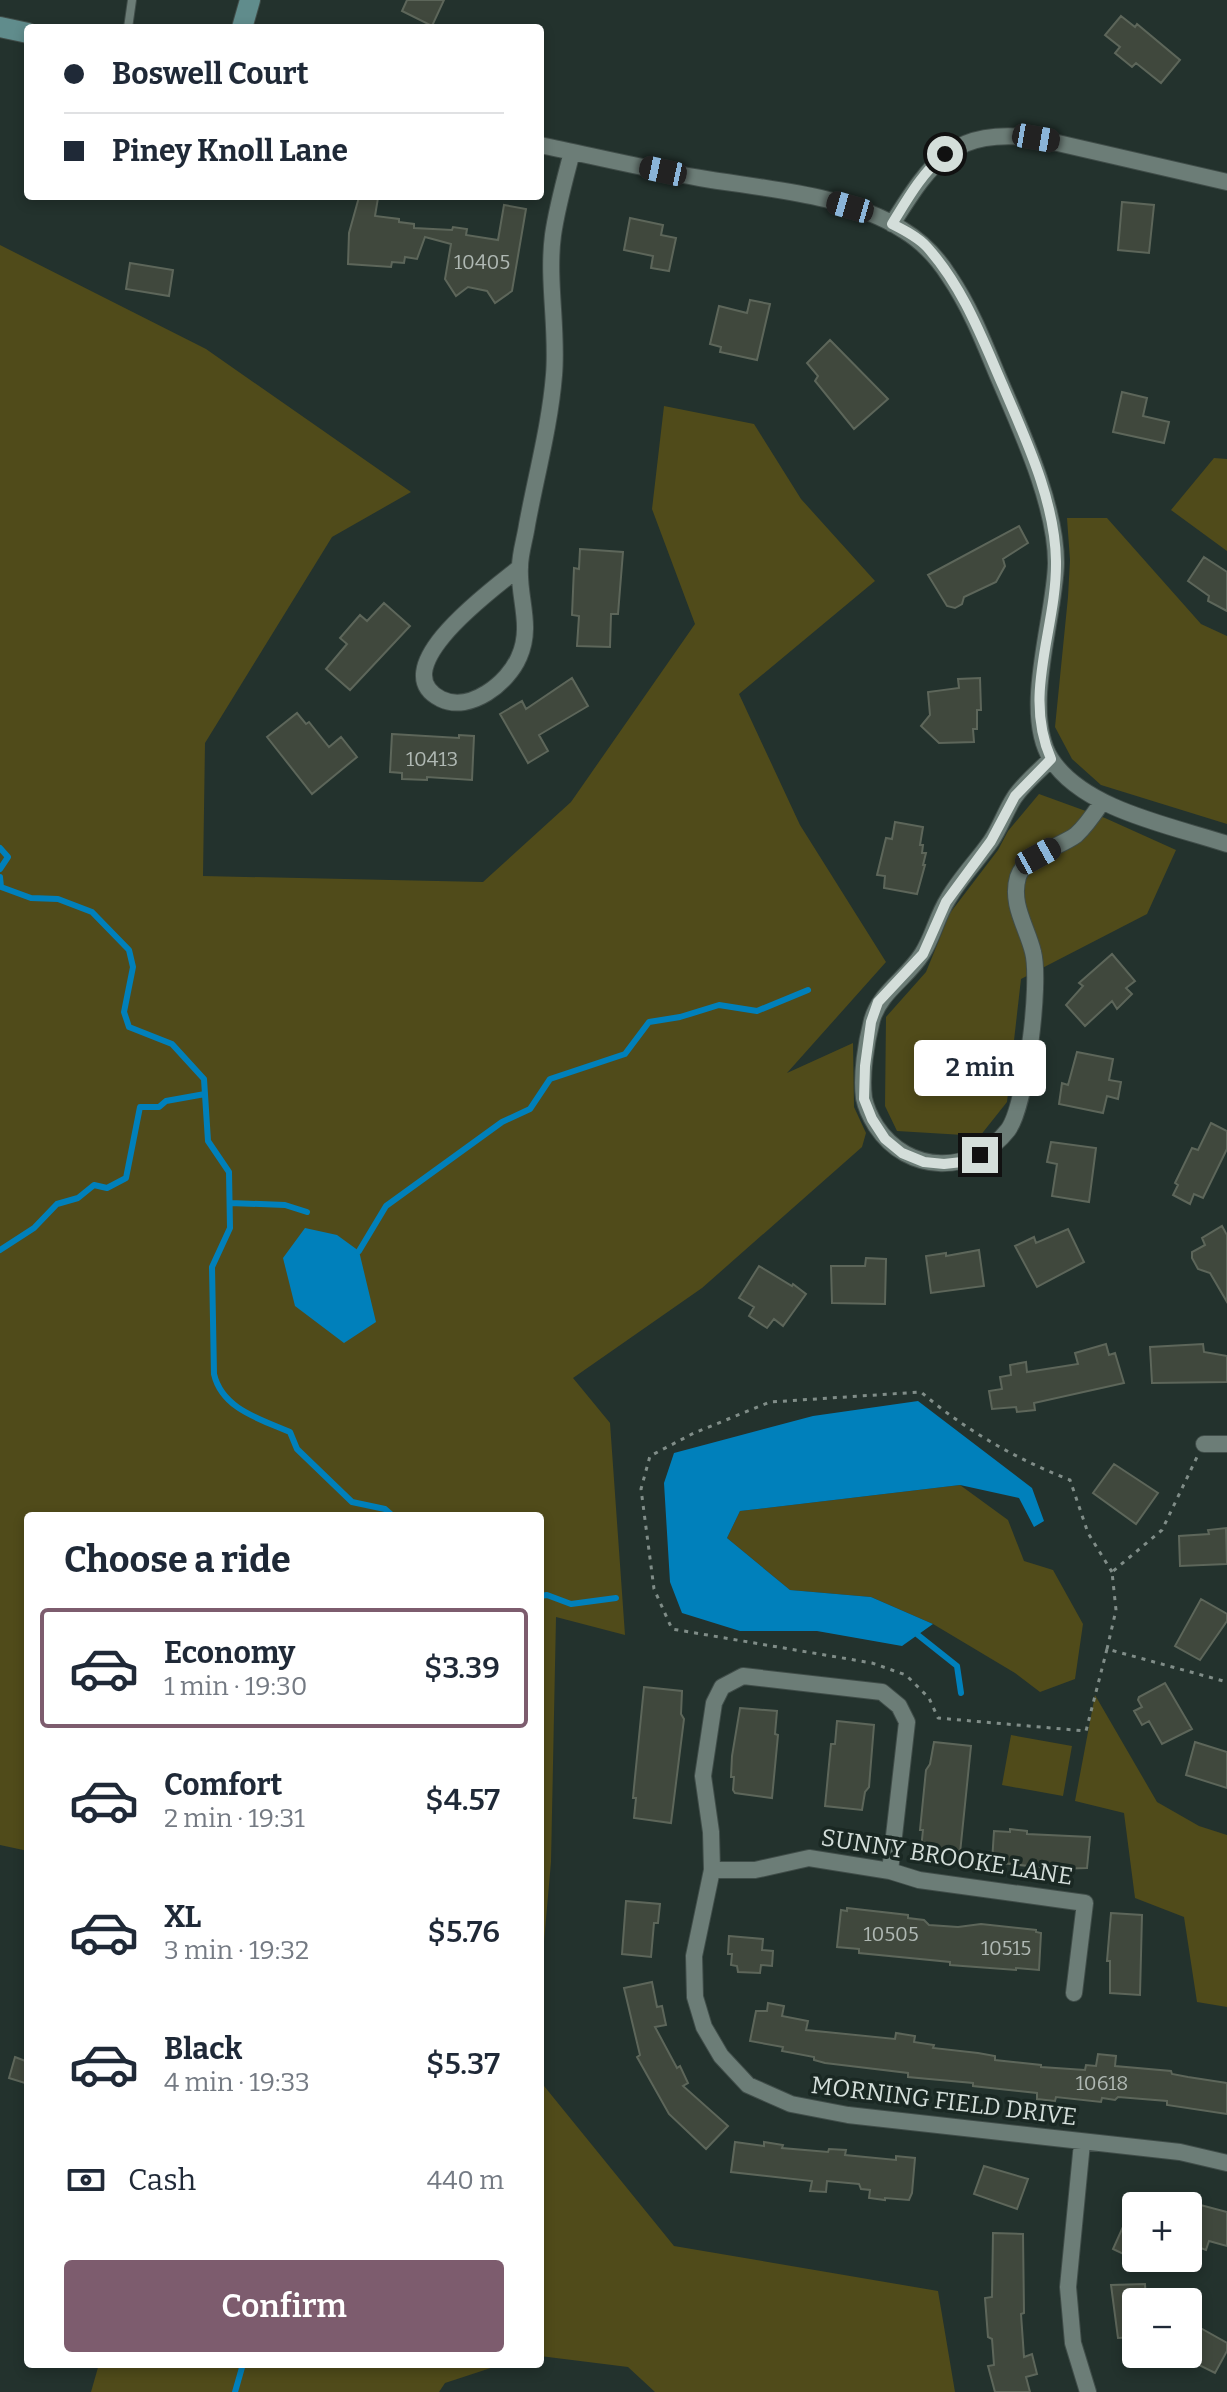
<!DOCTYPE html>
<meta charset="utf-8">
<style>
:root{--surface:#fff;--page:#f6f6f7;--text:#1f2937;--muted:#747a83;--line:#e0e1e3;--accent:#7d5c6e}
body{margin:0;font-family:Bitter,serif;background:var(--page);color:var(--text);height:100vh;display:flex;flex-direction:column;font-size:30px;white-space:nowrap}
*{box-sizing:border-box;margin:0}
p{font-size:26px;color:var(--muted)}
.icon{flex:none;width:44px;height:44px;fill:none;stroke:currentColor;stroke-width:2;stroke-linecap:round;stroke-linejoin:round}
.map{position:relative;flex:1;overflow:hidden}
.drawer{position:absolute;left:24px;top:1512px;width:520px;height:856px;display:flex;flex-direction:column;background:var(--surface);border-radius:8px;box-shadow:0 4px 12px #0003}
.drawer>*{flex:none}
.hud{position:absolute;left:24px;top:24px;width:520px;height:176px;border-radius:8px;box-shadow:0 4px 12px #0003;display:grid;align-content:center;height:176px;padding:0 40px;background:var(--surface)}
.controls{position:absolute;left:1122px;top:2192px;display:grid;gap:16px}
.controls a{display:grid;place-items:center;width:80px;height:80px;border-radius:8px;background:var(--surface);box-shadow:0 4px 12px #0003;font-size:40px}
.end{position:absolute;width:36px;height:36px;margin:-18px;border:10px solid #d4deda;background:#111;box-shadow:0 0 0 4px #111}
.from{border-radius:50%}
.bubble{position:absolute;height:56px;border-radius:8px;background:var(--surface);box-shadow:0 4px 12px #0003;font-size:26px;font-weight:600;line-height:56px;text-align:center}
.car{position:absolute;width:24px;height:48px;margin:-24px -12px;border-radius:10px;box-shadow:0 0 6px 2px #0007;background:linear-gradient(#222 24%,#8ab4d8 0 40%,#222 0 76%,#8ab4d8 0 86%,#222 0)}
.hud b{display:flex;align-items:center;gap:28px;height:76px;font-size:30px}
.hud b+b{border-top:2px solid var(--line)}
.hud i{width:20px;height:20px;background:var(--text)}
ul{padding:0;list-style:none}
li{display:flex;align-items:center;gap:24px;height:120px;margin:0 16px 12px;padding:0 24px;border:4px solid transparent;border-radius:8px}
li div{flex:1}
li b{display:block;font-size:30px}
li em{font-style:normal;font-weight:600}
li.selected{border-color:var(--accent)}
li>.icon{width:72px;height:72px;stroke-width:1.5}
h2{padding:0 40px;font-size:36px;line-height:96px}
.pay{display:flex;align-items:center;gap:20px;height:88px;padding:0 40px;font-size:30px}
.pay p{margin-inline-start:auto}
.cta{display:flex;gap:16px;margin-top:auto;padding:16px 40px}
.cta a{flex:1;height:92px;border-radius:8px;background:var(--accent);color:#fff;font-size:32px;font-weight:600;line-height:92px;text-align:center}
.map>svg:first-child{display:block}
</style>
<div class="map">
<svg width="1227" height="2392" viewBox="0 0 1227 2392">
<rect width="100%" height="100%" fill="#23322d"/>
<path fill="#504b1a" d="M0 245 206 349 411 492 332 537 205 743 203 876 483 882 571 802 695 624 652 509 664 406 754 424 801 499 875 581 739 694 800 825 886 962 787 1073 853 1043 854 1107 866 1133 862 1147 702 1288 573 1378 610 1423 625 1635 556 1617 551 1862 540 1987V1516H28V1851L0 1845Z
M1214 458 1227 459V551L1171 510Z
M1067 518H1107L1201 624 1227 636V824L1101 785 1072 759 1055 727 1068 597 1070 560Z
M1039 794 1105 818 1176 850 1147 914 1021 979 1007 1102 980 1136 897 1131 885 1106 886 1017 926 972 950 913 998 850 1008 831Z
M960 1485 1008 1520 1024 1561 1053 1570 1083 1624 1075 1679 1040 1692 1015 1673 933 1624 871 1597 790 1590 727 1538 740 1511Z
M1095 1695 1157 1802 1199 1826 1227 1835V2007L1197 2002 1184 1917 1135 1898 1124 1813 1075 1801Z
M1011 1735 1072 1746 1063 1796 1002 1785Z
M540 2081 674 2246 938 2291 955 2392H655L628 2367 540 2356Z
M99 2364H503L445 2383 439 2392H91Z"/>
<path fill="#0080bb" d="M305 1228 337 1235 359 1251 376 1322 344 1343 295 1306 283 1258Z
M918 1401 1032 1488 1044 1521 1034 1527 1019 1498 960 1485 740 1511 727 1538 790 1590 871 1597 933 1624 902 1646 817 1631H740L682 1613 670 1582 664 1483 674 1453 813 1416Z"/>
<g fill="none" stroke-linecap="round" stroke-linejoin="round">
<path stroke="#0080bb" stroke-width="6" d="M0 848 8 857 0 869
M0 877 1 887 31 898 58 899 92 912 129 950 133 967 124 1012 129 1027 172 1044 204 1079 208 1141 229 1172 230 1228 212 1267 214 1374C222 1409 260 1419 290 1432L297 1449 352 1502 385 1509 393 1516
M230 1203 285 1205 307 1212
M0 1250 34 1228 57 1204 78 1198 94 1185 107 1188 126 1178 140 1107H159L166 1101 205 1094
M359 1251 386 1206 502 1122 530 1109 550 1079 625 1054 649 1022 680 1017 719 1005 757 1011 808 990
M540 1596 547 1595 571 1604 616 1598
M918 1635 957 1666 961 1693
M235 2392 243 2364"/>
</g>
<path fill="#40483d" stroke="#5d665a" stroke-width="2" d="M407 0H444L432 26 402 11Z
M1121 16 1135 27 1137 24 1180 60 1161 83 1136 63 1132 67 1115 53 1120 47 1105 35Z
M359 197 378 198 375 216 399 219V222L414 224V228L452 230 453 227 467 229 466 235 498 240 504 205 526 209 512 291 495 303 487 291 468 287 456 296 445 279 451 244 425 237 417 259 405 257 404 263 392 262 391 267 348 264 349 233Z
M1122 202 1154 205 1149 253 1118 250Z
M630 218 663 225 661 235 676 238 669 271 651 268 653 256 624 250Z
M130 263 173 270 169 296 126 289Z
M750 300 770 304 757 360 720 352 721 347 710 344 719 306 747 313Z
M830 340 888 399 854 429 815 381 818 376 807 363Z
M1122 392 1147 398 1143 416 1169 422 1164 443 1113 432Z
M1019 526 1028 543 1003 559 1005 566 996 582 964 597 962 604 955 608 947 606 928 575Z
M580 549 623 552 618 614H611L610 647 577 646 579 616 572 615 574 568 579 569Z
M1204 557 1227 572V611L1208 601 1209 596 1188 581Z
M384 603 410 626 350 690 326 669 347 644 340 638 360 615 367 621Z
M572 678 588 706 539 735 548 751 528 763 500 714 522 701 526 709Z
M980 678 981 710H977V729H973L974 742 939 743 921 726 930 715 928 692 959 688 958 679Z
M297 713 306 724 309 722 329 747 341 737 357 757 312 794 267 737Z
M392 734 459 738V735L474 736 472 780 427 777V780L402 779V773L390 772Z
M895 822 923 827 920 845H923L922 853H926L923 865H925L917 894 884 888 885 876 877 875 886 838 892 839Z
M1112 954 1135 981 1126 988 1132 994 1117 1009 1112 1001 1085 1026 1066 1005 1083 986 1079 983Z
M1077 1052 1113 1059 1109 1080 1121 1082 1118 1099 1107 1096 1103 1113 1059 1104 1062 1083 1068 1085Z
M1211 1123 1227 1131V1149L1203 1198 1194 1194 1190 1204 1173 1195 1178 1185 1175 1183 1192 1148 1198 1150Z
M1051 1142 1096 1148 1089 1202 1052 1196 1057 1164 1047 1162Z
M1222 1226 1227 1235V1302L1210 1273 1198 1269 1192 1258V1252L1205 1245 1202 1238Z
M1068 1229 1084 1262 1037 1287 1015 1246 1034 1237 1036 1243Z
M979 1250 984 1286 931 1293 926 1256 946 1253V1256Z
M866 1258 886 1259 885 1304 832 1303 831 1266H865Z
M759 1266 792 1286 793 1284 806 1294 783 1326 774 1319 767 1328 749 1316 754 1307 739 1298Z
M1106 1344 1109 1355 1115 1353 1124 1383 1034 1403 1035 1410 1017 1412 1016 1407 992 1409 989 1391 1002 1389 1000 1377 1011 1375 1010 1365 1026 1362 1027 1372 1078 1364 1075 1353Z
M1203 1344 1204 1352 1227 1356V1382L1152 1383 1150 1347Z
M1114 1464 1158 1493 1136 1524 1093 1493Z
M1226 1528 1227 1564 1180 1566 1179 1536 1209 1534 1208 1530Z
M1201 1599 1227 1614V1621L1200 1660 1175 1646Z
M1165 1683 1192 1729 1162 1744 1149 1721 1142 1725 1134 1711 1142 1707 1138 1700 1139 1697Z
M644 1687 682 1691 681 1714 684 1719 671 1823 634 1818 636 1798H633L634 1787Z
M740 1708 777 1711 775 1734 778 1735 772 1798 735 1793 733 1790 734 1777H731L732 1756Z
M837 1721 874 1725 869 1787 865 1792 862 1810 825 1806 831 1744H835Z
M934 1742 971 1746 960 1853 921 1849 923 1830H920L926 1770 930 1764Z
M1195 1742 1227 1752V1788L1186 1775Z
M1010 1829 1027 1831V1834L1090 1837 1087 1868 1056 1869 992 1862 994 1831 1010 1832Z
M626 1901 660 1904 658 1923H654L651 1957 622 1954Z
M847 1908 908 1915V1918L924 1920 929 1925 958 1927 981 1924 1036 1930V1932L1041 1933 1039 1970 1016 1968V1970L950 1965V1962L859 1953V1949L837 1947 841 1910 847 1911Z
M1111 1913 1142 1915 1140 1995 1110 1993V1961H1107Z
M729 1936 763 1939 762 1950 773 1951 772 1966 761 1965 760 1973 738 1972 737 1966 731 1965 732 1954H728Z
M652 1982 657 2007 662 2006 666 2025 655 2027 677 2068 680 2066 688 2083 683 2086 728 2126 706 2149 669 2114 637 2057 640 2055 624 1988Z
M768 2003 784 2006 782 2016 808 2021 806 2030 895 2039 896 2033 915 2036 914 2042 934 2045 933 2048 978 2053 995 2056V2060L1041 2065V2067L1085 2070 1086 2065 1096 2066 1098 2054 1116 2056 1115 2066 1171 2071 1172 2074 1188 2077 1227 2083V2114L1167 2105V2101L1118 2097 1115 2100 1102 2098 1101 2102 1056 2097 1055 2101 1037 2099V2093L973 2086V2083L929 2079 908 2077V2073L825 2063 814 2060V2057L782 2051 783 2047 750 2041 756 2011H767Z
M15 2057 28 2062V2084L9 2078Z
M735 2142 764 2146V2142L783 2145 782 2148 828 2152 829 2149 846 2150 845 2155 896 2160V2156L915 2158 912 2193 909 2200 885 2198V2200L869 2198 870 2190 861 2189 859 2184 827 2181 826 2192 810 2191 812 2181 731 2172Z
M984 2166 1028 2179 1017 2209 974 2194Z
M1136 2198V2260L1113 2249Z
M1193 2203 1227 2212V2246L1209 2241 1206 2250 1192 2245 1195 2237 1188 2235V2219Z
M993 2233 1023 2234 1024 2313 1021 2314 1024 2357 1032 2354 1037 2374 1026 2377 1030 2392H995L988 2366 994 2365 992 2339 988 2337 985 2298 992 2297Z
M1145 2284 1146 2302H1136V2337L1118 2338 1111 2285Z
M1188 2321 1227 2343V2351L1215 2373 1199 2365 1200 2361 1188 2355Z"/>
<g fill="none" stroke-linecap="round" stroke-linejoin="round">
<defs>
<path id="lane" d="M128 28 132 0"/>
<path id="street" d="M540 145C593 156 646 169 700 178 764 189 847 194 903 230 923 242 937 257 949 276 970 307 983 340 997 374 1020 428 1056 504 1056 563 1055 618 1021 711 1051 759 1084 810 1173 826 1227 844
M892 224C933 159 954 128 1036 138L1227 182
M519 568C497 586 381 669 441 699 470 713 508 683 519 657 533 626 518 598 520 567 520 553 525 539 527 525 536 476 550 425 554 375 558 330 547 280 553 235 557 207 565 179 572 152
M1051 759C1039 771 1023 784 1014 798 1005 812 1000 828 991 841 977 861 960 878 948 899 937 916 933 937 922 954 907 978 880 992 872 1020 866 1043 861 1075 864 1098 866 1108 871 1118 876 1126 908 1175 973 1175 1008 1130 1026 1106 1041 982 1033 952 1027 927 1010 904 1018 877 1025 855 1060 847 1076 835 1087 825 1094 814 1102 802
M1204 1444H1227
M712 1870H755L809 1858 890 1871 919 1880 1085 1903 1074 1993
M890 1871 907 1722 899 1706 882 1692 743 1676 722 1687 714 1703 703 1776 711 1832 712 1870 694 1956 695 1997 704 2027 721 2056 748 2085 791 2104 848 2115 1180 2152 1227 2163
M1082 2143 1068 2287 1073 2343 1088 2392"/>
<path id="secondary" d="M0 27 28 33
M242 28 250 0"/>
</defs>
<use href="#lane" stroke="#404d49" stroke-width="10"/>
<use href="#street" stroke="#404d49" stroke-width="18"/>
<use href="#secondary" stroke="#404d49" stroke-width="22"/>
<path stroke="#808d88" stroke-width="3" stroke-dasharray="4 6" stroke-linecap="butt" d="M1112 1572 1088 1533 1070 1480C1016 1459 965 1430 921 1392L770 1402 694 1433 650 1456 641 1489 654 1589 672 1629 872 1663 906 1675 929 1698 938 1718 1086 1731 1107 1649 1227 1682
M1107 1649 1116 1610 1112 1572 1162 1530 1197 1457"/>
<use href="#lane" stroke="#6c7d77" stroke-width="8"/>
<use href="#street" stroke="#6c7d77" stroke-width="16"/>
<use href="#secondary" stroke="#608c8c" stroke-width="20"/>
</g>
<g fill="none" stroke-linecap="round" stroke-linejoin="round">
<path stroke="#d4deda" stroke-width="10" d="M945 154C922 173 908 198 892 224 904 230 918 237 927 247 963 287 982 338 1003 386 1026 440 1055 501 1056 561 1057 629 1022 693 1051 759L1015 796 991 841 946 902 923 954 878 1002 871 1022 865 1066 864 1099 872 1119 885 1139 902 1153 924 1162 944 1164 962 1162 980 1155"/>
</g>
<g text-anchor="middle" stroke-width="7" stroke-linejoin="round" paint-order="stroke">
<g font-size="20" fill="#afb8b3">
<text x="482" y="269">10405</text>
<text x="432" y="766">10413</text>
<text x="891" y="1941">10505</text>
<text x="1006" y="1955">10515</text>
<text x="1102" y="2090">10618</text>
</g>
<g font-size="24" fill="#d4deda" stroke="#1a2823">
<text transform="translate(947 1857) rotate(9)" y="8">SUNNY BROOKE LANE</text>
<text transform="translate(944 2101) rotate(7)" y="8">MORNING FIELD DRIVE</text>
</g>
</g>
</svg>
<div class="controls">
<a>+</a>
<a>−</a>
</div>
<i class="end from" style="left:945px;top:154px"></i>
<i class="end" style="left:980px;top:1155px"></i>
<div class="bubble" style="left:914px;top:1040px;width:132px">2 min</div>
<i class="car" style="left:1036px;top:138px;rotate:100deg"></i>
<i class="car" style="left:663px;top:171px;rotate:282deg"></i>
<i class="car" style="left:850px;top:207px;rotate:286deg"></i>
<i class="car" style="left:1038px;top:856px;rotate:61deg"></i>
<div class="hud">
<b><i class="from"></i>Boswell Court</b>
<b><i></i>Piney Knoll Lane</b>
</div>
<section class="drawer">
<h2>Choose a ride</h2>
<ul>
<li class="selected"><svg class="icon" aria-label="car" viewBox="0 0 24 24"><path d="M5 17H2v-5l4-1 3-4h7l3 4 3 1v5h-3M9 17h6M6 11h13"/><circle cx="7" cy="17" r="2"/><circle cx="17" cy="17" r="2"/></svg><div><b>Economy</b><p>1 min · 19:30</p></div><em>$3.39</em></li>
<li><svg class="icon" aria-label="car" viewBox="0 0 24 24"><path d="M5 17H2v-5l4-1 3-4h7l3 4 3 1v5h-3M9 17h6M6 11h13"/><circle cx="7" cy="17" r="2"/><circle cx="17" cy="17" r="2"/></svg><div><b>Comfort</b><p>2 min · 19:31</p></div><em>$4.57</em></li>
<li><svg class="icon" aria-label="car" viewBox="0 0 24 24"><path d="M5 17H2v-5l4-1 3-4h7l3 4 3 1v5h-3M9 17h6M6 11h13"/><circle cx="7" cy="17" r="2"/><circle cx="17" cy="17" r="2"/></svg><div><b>XL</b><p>3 min · 19:32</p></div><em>$5.76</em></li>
<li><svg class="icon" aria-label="car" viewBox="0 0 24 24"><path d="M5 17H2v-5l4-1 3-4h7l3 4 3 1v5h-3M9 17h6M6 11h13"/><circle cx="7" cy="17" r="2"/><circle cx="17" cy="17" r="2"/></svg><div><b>Black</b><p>4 min · 19:33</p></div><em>$5.37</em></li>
</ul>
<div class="pay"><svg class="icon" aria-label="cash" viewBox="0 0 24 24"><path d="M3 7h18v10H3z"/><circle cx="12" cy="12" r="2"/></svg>Cash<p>440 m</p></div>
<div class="cta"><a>Confirm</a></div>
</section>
</div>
